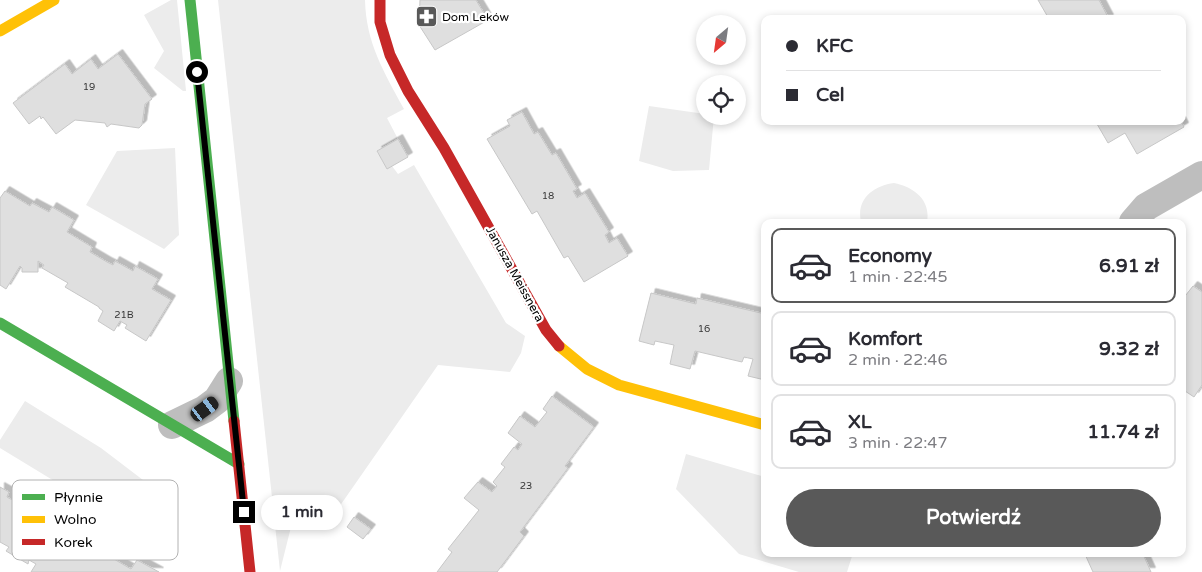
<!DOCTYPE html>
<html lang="pl">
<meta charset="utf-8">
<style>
:root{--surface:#fff;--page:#f2f2f3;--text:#2b2b33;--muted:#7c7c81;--line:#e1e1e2;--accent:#595959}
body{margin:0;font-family:"Varela Round",sans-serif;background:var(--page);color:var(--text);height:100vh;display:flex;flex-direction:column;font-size:19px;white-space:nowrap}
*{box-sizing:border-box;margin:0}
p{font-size:16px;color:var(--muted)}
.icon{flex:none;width:28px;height:28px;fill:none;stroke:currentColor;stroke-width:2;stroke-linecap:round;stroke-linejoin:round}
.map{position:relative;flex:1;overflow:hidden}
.side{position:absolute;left:761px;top:219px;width:425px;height:338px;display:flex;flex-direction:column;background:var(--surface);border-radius:10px;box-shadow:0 2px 8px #0003}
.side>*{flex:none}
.banner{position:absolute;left:761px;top:15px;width:425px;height:110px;border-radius:10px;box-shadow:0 2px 8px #0003;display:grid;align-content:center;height:110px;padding:0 25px;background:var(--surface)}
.needle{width:32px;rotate:209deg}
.tools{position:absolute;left:696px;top:15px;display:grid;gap:10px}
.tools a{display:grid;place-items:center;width:50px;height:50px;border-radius:50%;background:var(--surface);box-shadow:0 2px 8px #0003;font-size:25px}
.end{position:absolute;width:22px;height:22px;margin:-11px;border:6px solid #000;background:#fff;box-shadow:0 0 0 2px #fff}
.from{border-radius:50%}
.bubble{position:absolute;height:35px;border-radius:18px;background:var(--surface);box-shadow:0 2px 8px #0003;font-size:16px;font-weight:700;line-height:35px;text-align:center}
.car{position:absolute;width:15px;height:30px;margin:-15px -8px;border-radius:6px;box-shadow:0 0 4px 1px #0007;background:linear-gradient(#222 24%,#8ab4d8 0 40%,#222 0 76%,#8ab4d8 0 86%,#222 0)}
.banner b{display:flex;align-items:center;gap:18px;height:48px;font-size:19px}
.banner b+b{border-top:1px solid var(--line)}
.banner i{width:12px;height:12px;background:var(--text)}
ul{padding:9px 0 0;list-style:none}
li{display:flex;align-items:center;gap:15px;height:75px;margin:0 10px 8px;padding:0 15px;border:2px solid var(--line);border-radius:10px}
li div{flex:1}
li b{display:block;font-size:19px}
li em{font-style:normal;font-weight:700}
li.selected{border-color:var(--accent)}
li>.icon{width:45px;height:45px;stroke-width:1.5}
.action{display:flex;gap:10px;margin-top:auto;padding:10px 25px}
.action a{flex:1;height:58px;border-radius:30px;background:var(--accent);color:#fff;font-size:20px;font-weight:700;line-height:58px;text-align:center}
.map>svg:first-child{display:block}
</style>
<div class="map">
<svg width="1202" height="572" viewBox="0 0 1202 572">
<defs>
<filter id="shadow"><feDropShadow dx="4.5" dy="-4.5" stdDeviation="0" flood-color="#0004"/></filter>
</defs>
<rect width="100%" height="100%" fill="#fff"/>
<path fill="#ececec" d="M171 0H177L186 91H183L154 68 164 51 144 15Z
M218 0H365C366 43 384 72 404 109L387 118 398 139 377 152 387 168 392 166 398 174 414 165 506 323 525 336 521 353 510 372 438 365 337 510 293 519 280 571Z
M649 106 705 114V116H714L709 170 673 171 639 161Z
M175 148 179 235 164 249 86 205 117 151Z
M894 183C914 187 931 200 927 222H861C856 199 873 186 894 183Z
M25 401 101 448 143 480 125 512 76 491 74 493 0 448V440Z
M686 454 765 477V552L853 553 847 572H799L739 554 676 489Z"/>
<path fill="#dfdfdf" stroke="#c7c7c7" filter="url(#shadow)" d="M420 0H476L488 20 435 50 419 25Z
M1038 0H1099L1109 19H1049Z
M118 54 152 99 145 104 142 125 139 128 111 124 107 127 105 123 75 120 56 134 43 117 41 119 40 116 29 124 13 103 65 64 72 74 91 59 98 69Z
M522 112 534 134 538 132 552 155 556 153 577 189 573 191 577 198 585 193 609 232 605 235 609 243 617 238 628 256 584 282 568 256 564 258 537 211 532 214 487 139 510 126 507 120Z
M1102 121H1181L1184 127 1137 154 1125 133 1108 143 1097 124Z
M398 139 408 157 387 169 377 151Z
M5 191 30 206 32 203 49 212 52 207 74 220 67 232 92 247 90 252 107 262 113 265 115 261 133 271 135 266 158 279 152 289 171 300 146 341 125 328 127 325 120 321 114 331 98 321 103 311 99 308V307L65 287 68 283 42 268 44 265 38 261V272H22V268L20 266 6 289 0 285V198Z
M1193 286 1202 292V385L1194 397 1182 389V300Z
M651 293 696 304 697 298 765 314V380L748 376 753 359 744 357 742 362 695 351 690 369 670 364 674 345 655 341 654 345 639 341Z
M552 396 594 427 565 466 568 468 520 532 524 536 497 572H437L452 552 448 549 479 510 464 498 478 482 492 492 497 486 493 482 505 467 501 464 514 447 518 450 522 444 508 433 520 416 535 427 547 412 543 409Z
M0 487 9 492 7 497 50 521 55 512 77 525 74 530 91 540 88 544 131 569 137 560 159 572H31L36 564 29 560 28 564 6 551 9 547 0 542Z
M354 517 371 529 363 539 347 527Z
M1084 552H1142L1151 572H1093Z"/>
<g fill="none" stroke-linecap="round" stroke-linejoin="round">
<path stroke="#bebebe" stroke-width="28" d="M1133 222 1146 207 1202 175
M172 425 205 409 217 400 229 381"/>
<path stroke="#4caf50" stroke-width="11" d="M190 0 234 421
M0 323 239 464"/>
<path stroke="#ffc107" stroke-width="11" d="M0 31 54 0
M559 346 587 369 619 385 765 425"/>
<path stroke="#c62828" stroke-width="11" d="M380 0V22L390 55 408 91 444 148 546 330 559 346
M234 421 250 572"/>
</g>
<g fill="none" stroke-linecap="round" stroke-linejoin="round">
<path stroke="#000" stroke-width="6" d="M197 72 244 512"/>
</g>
<defs>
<symbol id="pharmacy-square" viewBox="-11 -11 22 22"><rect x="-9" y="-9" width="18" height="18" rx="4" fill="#595959" stroke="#fff"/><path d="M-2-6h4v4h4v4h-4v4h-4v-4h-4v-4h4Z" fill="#fff"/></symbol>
</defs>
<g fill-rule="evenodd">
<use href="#pharmacy-square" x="414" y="4" width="25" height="25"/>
</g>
<g text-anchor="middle" stroke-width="4.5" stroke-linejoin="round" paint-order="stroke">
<g font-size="10" fill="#383838">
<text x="89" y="90">19</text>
<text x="548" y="199">18</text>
<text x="124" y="318">21B</text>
<text x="704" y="332">16</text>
<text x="526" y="489">23</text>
</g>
<g font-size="12" fill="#000" stroke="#fff" text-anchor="start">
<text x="442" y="21">Dom Leków</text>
</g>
<g font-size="12" fill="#000" stroke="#fff">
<text transform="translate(515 274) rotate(61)" y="4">Janusza Meissnera</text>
</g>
</g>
<rect x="12" y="480" width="166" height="80" rx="8" fill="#fff" stroke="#b2b2b2" stroke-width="1"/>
<rect x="22" y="494" width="23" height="6" fill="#4caf50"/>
<rect x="22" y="516" width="23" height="7" fill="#ffc107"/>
<rect x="22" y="539" width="23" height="6" fill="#c62828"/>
<g font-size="14" fill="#000">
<text x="54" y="502">Płynnie</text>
<text x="54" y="524">Wolno</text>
<text x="54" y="547">Korek</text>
</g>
</svg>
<div class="tools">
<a><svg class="needle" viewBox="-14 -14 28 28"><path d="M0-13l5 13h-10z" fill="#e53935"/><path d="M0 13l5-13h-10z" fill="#7c7c81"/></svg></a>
<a><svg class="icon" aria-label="locate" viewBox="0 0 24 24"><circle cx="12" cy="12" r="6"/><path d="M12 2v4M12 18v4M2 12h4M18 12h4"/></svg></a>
</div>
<i class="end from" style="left:197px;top:72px"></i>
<i class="end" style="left:244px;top:512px"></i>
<div class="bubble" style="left:261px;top:495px;width:82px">1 min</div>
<i class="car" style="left:205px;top:409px;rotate:54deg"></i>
<div class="banner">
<b><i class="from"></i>KFC</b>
<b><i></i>Cel</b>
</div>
<section class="side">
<ul>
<li class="selected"><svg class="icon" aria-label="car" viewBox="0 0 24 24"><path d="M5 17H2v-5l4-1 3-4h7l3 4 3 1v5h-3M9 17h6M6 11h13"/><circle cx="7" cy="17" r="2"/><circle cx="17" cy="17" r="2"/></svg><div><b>Economy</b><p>1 min · 22:45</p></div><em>6.91 zł</em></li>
<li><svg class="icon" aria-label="car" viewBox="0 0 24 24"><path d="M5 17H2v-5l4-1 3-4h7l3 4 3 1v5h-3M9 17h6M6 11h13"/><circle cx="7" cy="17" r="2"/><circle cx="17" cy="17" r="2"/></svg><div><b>Komfort</b><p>2 min · 22:46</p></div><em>9.32 zł</em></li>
<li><svg class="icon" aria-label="car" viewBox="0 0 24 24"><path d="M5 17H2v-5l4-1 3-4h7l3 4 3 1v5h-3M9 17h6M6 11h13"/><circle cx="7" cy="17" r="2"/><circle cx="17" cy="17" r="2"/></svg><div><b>XL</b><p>3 min · 22:47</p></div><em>11.74 zł</em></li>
</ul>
<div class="action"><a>Potwierdź</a></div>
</section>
</div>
